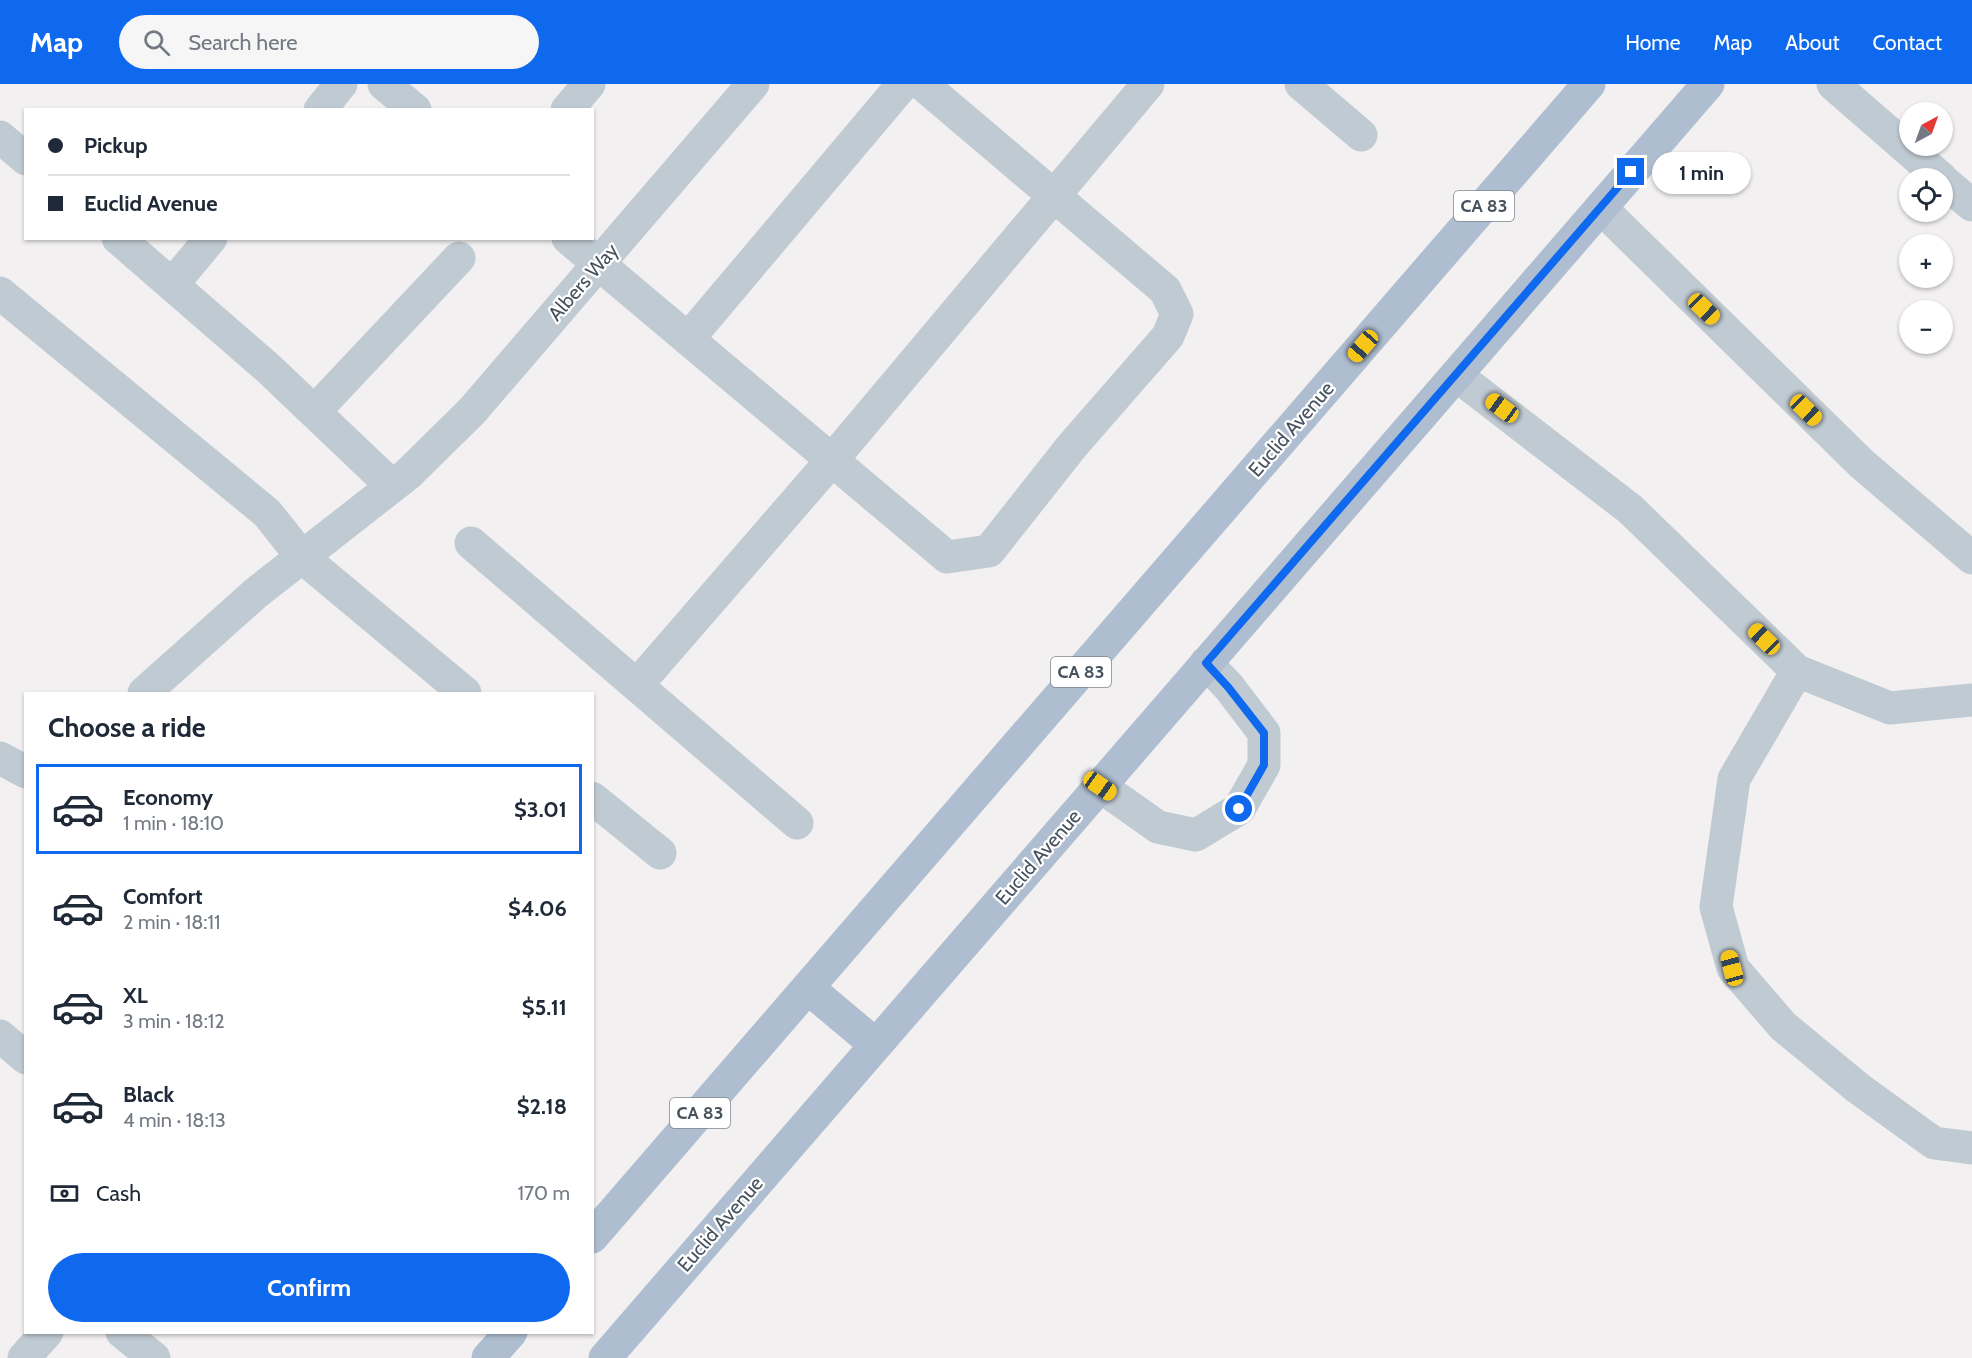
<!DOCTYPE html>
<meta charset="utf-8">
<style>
:root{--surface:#fff;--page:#f6f6f7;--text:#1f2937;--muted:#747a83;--line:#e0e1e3;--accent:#0f69ee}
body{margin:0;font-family:Cabin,sans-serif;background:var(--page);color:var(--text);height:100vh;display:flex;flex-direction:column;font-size:22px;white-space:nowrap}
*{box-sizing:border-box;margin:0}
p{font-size:20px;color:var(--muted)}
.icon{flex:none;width:33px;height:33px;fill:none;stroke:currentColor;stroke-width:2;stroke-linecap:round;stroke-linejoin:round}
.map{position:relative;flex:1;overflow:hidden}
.drawer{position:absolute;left:24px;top:608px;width:570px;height:642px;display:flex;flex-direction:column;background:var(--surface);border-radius:0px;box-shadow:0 2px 4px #0004}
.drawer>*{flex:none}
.banner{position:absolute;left:24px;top:24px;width:570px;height:132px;border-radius:0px;box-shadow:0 2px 4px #0004;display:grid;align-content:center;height:132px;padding:0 24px;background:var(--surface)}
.needle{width:39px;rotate:41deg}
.fabs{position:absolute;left:1899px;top:18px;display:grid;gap:12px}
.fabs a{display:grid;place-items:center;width:54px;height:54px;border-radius:50%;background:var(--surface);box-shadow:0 2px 4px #0004;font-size:30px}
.end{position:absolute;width:27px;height:27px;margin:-14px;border:8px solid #0f69ee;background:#fff;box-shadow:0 0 0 3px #fff}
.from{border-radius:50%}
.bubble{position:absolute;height:42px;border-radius:21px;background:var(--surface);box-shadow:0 2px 4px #0004;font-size:20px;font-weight:700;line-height:42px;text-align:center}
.car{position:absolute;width:18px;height:36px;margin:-18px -9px;border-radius:8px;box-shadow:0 0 4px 2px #0007;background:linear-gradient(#f5c518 24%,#345 0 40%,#f5c518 0 76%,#345 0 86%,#f5c518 0)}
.banner b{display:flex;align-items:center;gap:21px;height:57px;font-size:22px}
.banner b+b{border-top:2px solid var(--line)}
.banner i{width:15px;height:15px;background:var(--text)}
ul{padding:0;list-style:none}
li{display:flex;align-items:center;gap:18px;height:90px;margin:0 12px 9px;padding:0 12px;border:3px solid transparent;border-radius:0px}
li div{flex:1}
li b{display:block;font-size:22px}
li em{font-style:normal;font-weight:700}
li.active{border-color:var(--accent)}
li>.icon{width:54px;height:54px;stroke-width:1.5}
h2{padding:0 24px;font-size:27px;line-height:72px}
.pay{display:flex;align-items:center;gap:15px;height:66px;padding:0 24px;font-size:22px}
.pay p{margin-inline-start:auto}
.action{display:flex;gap:12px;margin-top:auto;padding:12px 24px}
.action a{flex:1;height:69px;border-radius:36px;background:var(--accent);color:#fff;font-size:24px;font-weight:700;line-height:69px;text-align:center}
header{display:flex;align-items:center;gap:36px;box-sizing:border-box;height:84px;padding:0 30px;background:var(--accent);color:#fff}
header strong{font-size:28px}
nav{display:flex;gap:33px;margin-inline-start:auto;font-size:21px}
.search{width:420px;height:54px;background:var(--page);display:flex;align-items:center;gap:15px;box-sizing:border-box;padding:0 21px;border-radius:33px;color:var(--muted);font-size:22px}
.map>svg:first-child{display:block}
</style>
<header>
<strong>Map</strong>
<div class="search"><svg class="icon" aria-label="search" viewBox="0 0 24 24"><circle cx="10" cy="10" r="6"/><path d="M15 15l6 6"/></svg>Search here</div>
<nav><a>Home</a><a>Map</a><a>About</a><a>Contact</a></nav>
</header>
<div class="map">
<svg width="1972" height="1274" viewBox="0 0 1972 1274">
<rect width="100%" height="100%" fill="#f2f0f0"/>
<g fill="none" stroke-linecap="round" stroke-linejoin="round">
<path stroke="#c0cad2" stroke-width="33" d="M384 0 415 26
M1301 0 1361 51
M1833 0 1941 94
M320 26 341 0
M567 26 589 0
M0 53 26 75
M1942 96 1972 121
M1601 124 1862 380 1972 474
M118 154 268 284 392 402
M568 154 947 473 989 467 1072 362 1168 252 1177 230 1165 206 922 0
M172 201 211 154
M0 209 267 429 302 473 465 609
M688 255 903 0
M1456 291 1630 425 1797 587 1890 624 1972 616
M314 328 459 174
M471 459 797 739
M1797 587 1734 695 1716 823 1733 884 1783 942 1858 1004 1934 1059 1972 1064
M637 601 832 376 1148 0
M144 609 256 509 408 390 472 327 753 0
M0 674 26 688
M1100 702 1158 743 1196 751 1239 725 1264 681V649L1229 603 1206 579
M592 714 660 769
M0 952 26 974
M122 1248 154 1274
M24 1274 47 1248"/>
<path stroke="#aebed0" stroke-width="33" d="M808 904 876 961
M592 1153 1589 0
M488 1274 511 1248
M605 1274 1708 0"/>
</g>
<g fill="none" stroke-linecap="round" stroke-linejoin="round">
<path stroke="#0f69ee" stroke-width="8" d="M1239 725 1264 681V649L1228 603 1206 579 1631 88"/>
</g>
<g text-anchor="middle" stroke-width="4.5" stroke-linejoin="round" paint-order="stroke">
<g fill="#fff" stroke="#7e868f" stroke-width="1.5">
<rect x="1454" y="107" width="60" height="30" rx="4.5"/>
<rect x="1051" y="573" width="60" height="30" rx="4.5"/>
<rect x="670" y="1014" width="60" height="30" rx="4.5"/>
</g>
<g font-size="18" font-weight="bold" fill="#47525f">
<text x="1484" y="128">CA 83</text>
<text x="1081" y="594">CA 83</text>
<text x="700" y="1035">CA 83</text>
</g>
<g font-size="20" fill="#47525f" stroke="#fff">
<text transform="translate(583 198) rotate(-49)" y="7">Albers Way</text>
<text transform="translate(1291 345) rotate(-49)" y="7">Euclid Avenue</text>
<text transform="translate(1038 773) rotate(-49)" y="7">Euclid Avenue</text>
<text transform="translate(720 1140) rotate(-49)" y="7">Euclid Avenue</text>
</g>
</g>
</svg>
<div class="fabs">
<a><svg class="needle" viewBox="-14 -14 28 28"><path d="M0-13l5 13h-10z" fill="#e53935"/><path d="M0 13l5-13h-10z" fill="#747a83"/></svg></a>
<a><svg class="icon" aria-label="locate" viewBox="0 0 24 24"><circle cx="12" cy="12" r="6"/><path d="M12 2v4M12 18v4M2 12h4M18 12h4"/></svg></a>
<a>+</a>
<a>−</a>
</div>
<i class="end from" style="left:1239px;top:725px"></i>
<i class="end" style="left:1631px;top:88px"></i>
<div class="bubble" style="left:1652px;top:68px;width:99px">1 min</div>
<i class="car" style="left:1704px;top:225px;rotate:134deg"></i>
<i class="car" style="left:1363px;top:262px;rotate:221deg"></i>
<i class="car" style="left:1502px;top:324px;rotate:306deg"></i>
<i class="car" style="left:1806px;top:326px;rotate:134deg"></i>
<i class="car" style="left:1764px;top:555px;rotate:314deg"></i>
<i class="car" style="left:1100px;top:702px;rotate:125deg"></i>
<i class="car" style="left:1732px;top:884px;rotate:345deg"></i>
<div class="banner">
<b><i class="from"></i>Pickup</b>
<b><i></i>Euclid Avenue</b>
</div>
<section class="drawer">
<h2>Choose a ride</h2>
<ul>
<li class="active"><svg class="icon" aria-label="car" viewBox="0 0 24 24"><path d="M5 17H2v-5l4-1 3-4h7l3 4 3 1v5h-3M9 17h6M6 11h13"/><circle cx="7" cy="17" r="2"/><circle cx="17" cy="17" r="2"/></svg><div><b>Economy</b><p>1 min · 18:10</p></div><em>$3.01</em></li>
<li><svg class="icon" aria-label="car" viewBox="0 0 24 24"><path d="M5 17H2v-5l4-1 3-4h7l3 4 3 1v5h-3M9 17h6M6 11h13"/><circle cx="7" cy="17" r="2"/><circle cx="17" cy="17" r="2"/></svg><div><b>Comfort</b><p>2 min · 18:11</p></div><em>$4.06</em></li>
<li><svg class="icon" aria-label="car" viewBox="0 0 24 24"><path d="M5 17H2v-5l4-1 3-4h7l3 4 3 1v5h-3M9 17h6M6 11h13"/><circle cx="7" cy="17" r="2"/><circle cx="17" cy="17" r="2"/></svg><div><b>XL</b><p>3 min · 18:12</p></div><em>$5.11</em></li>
<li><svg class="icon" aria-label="car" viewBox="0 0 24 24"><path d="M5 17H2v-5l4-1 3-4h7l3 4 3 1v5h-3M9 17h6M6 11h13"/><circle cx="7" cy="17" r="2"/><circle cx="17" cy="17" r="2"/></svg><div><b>Black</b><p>4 min · 18:13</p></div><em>$2.18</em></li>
</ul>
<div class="pay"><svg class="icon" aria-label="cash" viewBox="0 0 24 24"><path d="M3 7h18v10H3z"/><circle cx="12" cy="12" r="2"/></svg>Cash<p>170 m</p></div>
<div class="action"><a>Confirm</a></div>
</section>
</div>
